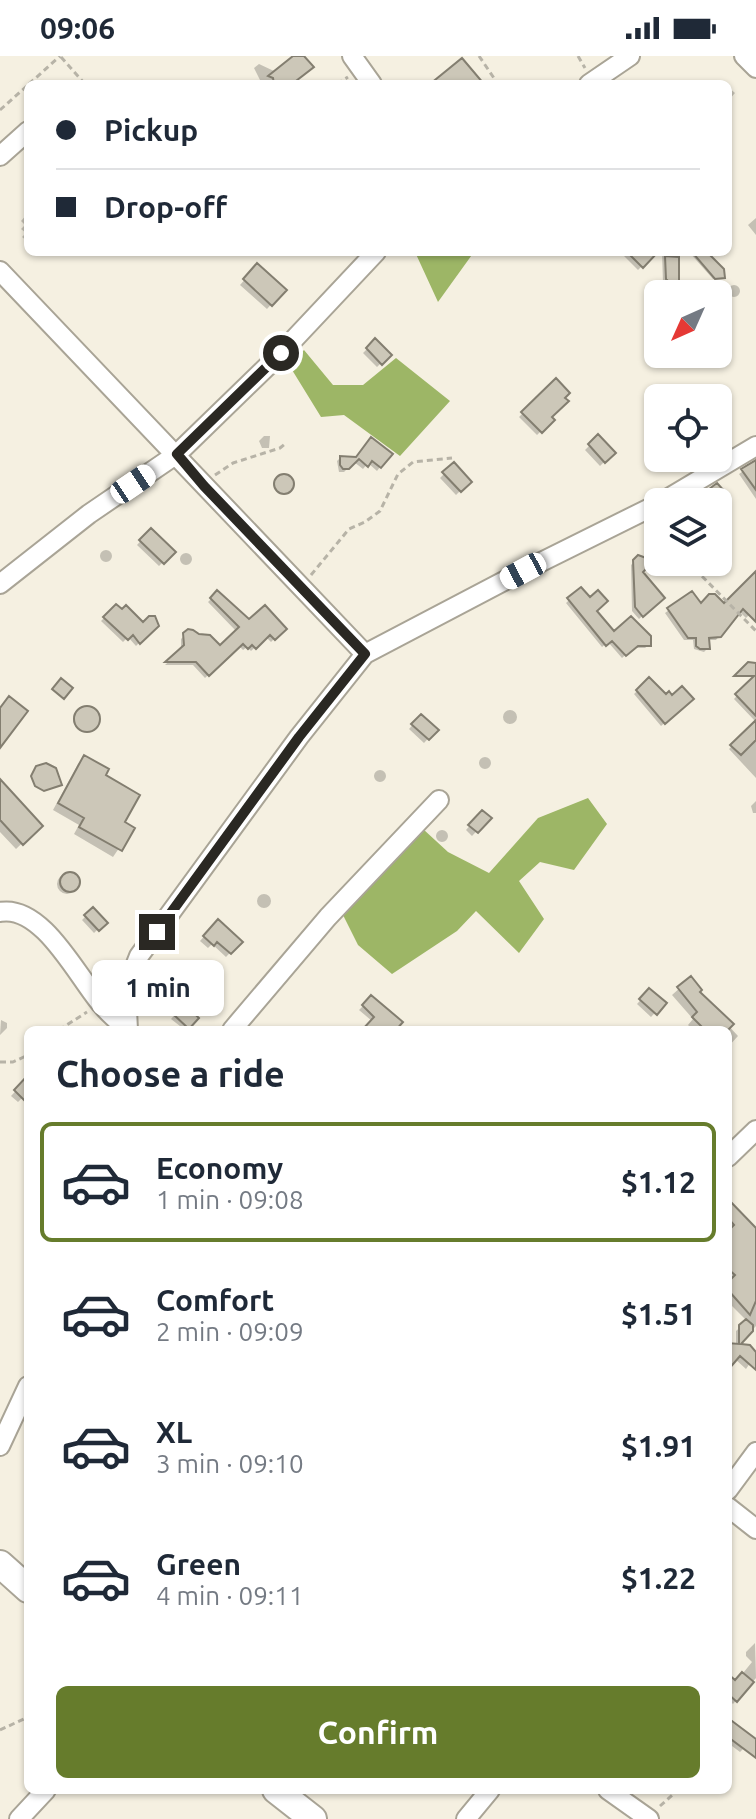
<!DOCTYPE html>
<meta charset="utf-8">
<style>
:root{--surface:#fff;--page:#f2f2f3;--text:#1f2937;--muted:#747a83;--line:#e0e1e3;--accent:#667c2c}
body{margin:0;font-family:Ubuntu,sans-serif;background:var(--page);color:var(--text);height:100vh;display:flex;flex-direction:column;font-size:30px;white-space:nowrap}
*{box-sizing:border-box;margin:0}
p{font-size:26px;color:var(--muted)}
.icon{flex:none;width:44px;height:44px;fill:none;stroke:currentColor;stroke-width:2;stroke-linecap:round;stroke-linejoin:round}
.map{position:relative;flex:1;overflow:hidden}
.panel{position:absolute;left:24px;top:970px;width:708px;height:768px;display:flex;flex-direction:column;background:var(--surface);border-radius:12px;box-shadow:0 2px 6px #0004}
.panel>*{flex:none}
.guide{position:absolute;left:24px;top:24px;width:708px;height:176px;border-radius:12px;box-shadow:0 2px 6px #0004;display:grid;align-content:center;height:176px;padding:0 32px;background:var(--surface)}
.needle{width:52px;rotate:225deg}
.controls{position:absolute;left:644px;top:224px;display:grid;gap:16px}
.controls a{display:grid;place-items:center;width:88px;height:88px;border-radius:12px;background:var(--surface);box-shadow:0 2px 6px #0004;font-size:40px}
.end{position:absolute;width:36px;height:36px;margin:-18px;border:10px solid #2a2823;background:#fff;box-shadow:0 0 0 4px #fff}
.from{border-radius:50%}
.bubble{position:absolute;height:56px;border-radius:12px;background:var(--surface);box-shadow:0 2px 6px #0004;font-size:26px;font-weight:600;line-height:56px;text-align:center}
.car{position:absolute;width:24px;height:48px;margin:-24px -12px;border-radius:10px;box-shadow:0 0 6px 2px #0007;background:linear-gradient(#fff 24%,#345 0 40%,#fff 0 76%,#345 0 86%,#fff 0)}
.guide b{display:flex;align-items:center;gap:28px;height:76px;font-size:30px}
.guide b+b{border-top:2px solid var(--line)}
.guide i{width:20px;height:20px;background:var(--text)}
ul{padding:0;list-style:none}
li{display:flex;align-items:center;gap:24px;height:120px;margin:0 16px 12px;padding:0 16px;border:4px solid transparent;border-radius:12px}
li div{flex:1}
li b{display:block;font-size:30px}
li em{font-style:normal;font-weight:600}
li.current{border-color:var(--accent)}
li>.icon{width:72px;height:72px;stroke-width:1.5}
h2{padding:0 32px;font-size:36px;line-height:96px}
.action{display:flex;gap:16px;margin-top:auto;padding:16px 32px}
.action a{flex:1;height:92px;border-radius:12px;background:var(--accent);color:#fff;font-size:32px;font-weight:600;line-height:92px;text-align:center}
.status{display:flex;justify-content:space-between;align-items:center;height:56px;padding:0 40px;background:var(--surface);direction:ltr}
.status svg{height:22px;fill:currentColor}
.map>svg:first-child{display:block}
</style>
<div class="status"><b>09:06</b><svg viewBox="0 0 49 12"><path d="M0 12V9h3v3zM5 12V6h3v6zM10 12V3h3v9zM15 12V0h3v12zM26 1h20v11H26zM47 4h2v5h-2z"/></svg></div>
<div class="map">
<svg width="756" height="1763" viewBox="0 0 756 1763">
<rect width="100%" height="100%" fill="#f5f0e1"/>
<path fill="#9db666" d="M415 196H474L438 246Z
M304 294 333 329H363L396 302 450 345 400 400 344 359 321 361 289 309Z
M588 742 607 768 574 814 540 806 519 825 544 863 519 897 476 855 457 875 392 918 358 889 341 855 423 773 448 796 489 817 538 762Z"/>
<path fill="#0003" d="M259 8 276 16 291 28H262L254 12Z
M728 31 735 37 728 45Z
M28 157V186L22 181 26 177 21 173 25 169 21 165Z
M756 162V179L748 169Z
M620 196H656L638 214Z
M662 196H671L677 202V225L673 229 663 227Z
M689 196H704L723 222 713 223Z
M257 210 284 234 267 253 240 229Z
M728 235a6 6 0 1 1 12 0a6 6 0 1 1-12 0Z
M718 280 729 290 715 304 710 298H718Z
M375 285 389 299 377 311 363 297Z
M556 325 549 361 552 364 537 379 519 361Z
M264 380H270L269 392H262L259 385Z
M598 381 613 397 600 410 585 394Z
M367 387 380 411 377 415 368 407 363 413 354 406 344 416H339L337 405 340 402 355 403Z
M756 406V443L739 418Z
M454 408 470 425 456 439 440 422Z
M274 429a9 9 0 1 1 18 0a9 9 0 1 1-18 0Z
M151 474 173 496 159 510 137 489Z
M100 500a6 6 0 1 1 12 0a6 6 0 1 1-12 0Z
M180 503a6 6 0 1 1 12 0a6 6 0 1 1-12 0Z
M639 501 640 516 662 542 639 563 632 555 631 509Z
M756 519V552L746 562 739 555 716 584H707L708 592 704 596 694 593 693 584H684L665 557 692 537 700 550H724Z
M580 534 614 577 649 589 645 592H633L622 602 608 586 602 591 566 547Z
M217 537 249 566 284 573 271 586 266 581 251 595 247 591 243 594 239 590 205 622 193 609H165L181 594V583L189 575 220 592 237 576 208 546Z
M116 550 143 568 157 569 136 590 128 581 123 586 101 565Z
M649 624 666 641 691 643 661 670 634 638Z
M750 626 756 632V666L734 643Z
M73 663a12 12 0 1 1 24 0a12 12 0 1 1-24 0Z
M503 661a7 7 0 1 1 14 0a7 7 0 1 1-14 0Z
M421 660 436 674 424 687 409 673Z
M756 667V722L729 693Z
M479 707a6 6 0 1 1 12 0a6 6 0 1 1-12 0Z
M85 702 103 720 122 767 132 773 113 801 74 778 79 769 53 754 78 708Z
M374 720a6 6 0 1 1 12 0a6 6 0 1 1-12 0Z
M0 732 40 770 16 793 0 776Z
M756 745V757H753L751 750Z
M482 756 489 762 472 780 466 774Z
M436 780a6 6 0 1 1 12 0a6 6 0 1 1-12 0Z
M57 828a10 10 0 1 1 20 0a10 10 0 1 1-20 0Z
M257 845a7 7 0 1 1 14 0a7 7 0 1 1-14 0Z
M93 853 105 866 94 877 82 864Z
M218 865 240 886 226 901 212 888 208 892 200 885Z
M691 922 697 936 738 980 728 991V974H693L688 969 693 963 672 939Z
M649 935 664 947 651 961 637 948Z
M371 942 393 974 372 965 359 954Z
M183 950 196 962 185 974 171 963Z
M1 964 7 967V972L0 979Z
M28 1022V1036L18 1046 11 1040Z
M728 1145 743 1161 730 1173 728 1170Z
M728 1181 756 1182V1270L737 1290 756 1298 746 1313 735 1303 728 1311V1289L736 1290V1275L747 1265 728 1246Z
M755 1587 756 1622 733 1648 728 1643V1621L735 1627 752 1606 746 1600V1596Z
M728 1665 743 1693 740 1696 728 1687Z"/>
<path fill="#ccc7b8" stroke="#837e70" stroke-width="2" d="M293 0H304L314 11 292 28H274L273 22 268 20Z
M462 2 484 28H430Z
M627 196H658L643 212Z
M692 196H707L724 213 725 222 715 223Z
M665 200 679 201V226H669L666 223Z
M257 207 287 234 272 250 243 223Z
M375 282 392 299 382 309 366 292Z
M556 322 570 337 565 342 569 345 552 361 555 364 542 377 521 356Z
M598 378 616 397 605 407 588 388Z
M371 381 393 398 381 412 372 405 368 411 359 403 349 413H343L340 409V400L356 401Z
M756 404V434L741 413Z
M454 406 472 426 461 436 442 416Z
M274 428a10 10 0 1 1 20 0a10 10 0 1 1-20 0Z
M717 427 726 437 716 446H692Z
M151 472 176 496 164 508 139 484Z
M638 499 649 503V510L643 516 665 542 643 561 635 551 633 504Z
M756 515V566L743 553 721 581 709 582 710 593H700L696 590V582H688L667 552 692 535 701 547 709 538H715L724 547Z
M581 531 590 541 598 534 608 545 597 555 614 575 631 560 651 580V590H638L626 600 612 585 606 590 567 542Z
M217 534 249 563 265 549 287 573 275 584 270 579 256 593 252 589 248 593 243 588 209 620 196 606H165L184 589 183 577 188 573 193 574 199 578 210 579 220 589 239 571 210 542Z
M116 548 122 553 126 549 143 566 149 560H155L159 570 140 588 133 579 128 584 103 561Z
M748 606 756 607V660L735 638 754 620H734Z
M649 621 666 638 669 635 672 639 682 630 694 643 665 668 636 634Z
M61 622 73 632 64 643 52 633Z
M9 640 28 655 0 692V652Z
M74 663a13 13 0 1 1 26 0a13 13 0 1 1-26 0Z
M421 658 439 674 429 684 411 668Z
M756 664V684L741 699 730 689Z
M84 699 109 713 106 719 140 739 125 766 135 772 122 795 79 771 84 762 58 747Z
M46 707 56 712 62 729 44 735 35 730 31 720 36 710Z
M0 723 43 770 23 789 0 764Z
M482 754 492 762 478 777 468 769Z
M60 826a10 10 0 1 1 20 0a10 10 0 1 1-20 0Z
M93 851 108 867 99 875 84 859Z
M218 863 243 886 231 898 217 886 214 890 203 880Z
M691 920 702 934 700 936 734 968 728 974H705L692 961 697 956 677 931Z
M649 932 667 947 657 959 639 943Z
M371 939 403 966 396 974H362L374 961 362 949Z
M183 947 199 962 189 973 173 958Z
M28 1019V1048L14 1034Z
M728 1143 756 1172V1245L750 1259 728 1234V1226L735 1219 728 1213V1175L734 1169 728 1162Z
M746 1263 753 1269V1275L741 1288 750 1289 756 1296V1314L740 1300 728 1314V1287L739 1288V1269Z
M742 1616 754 1626 737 1646 728 1638V1618L735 1624Z
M728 1662 756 1683V1702L728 1681Z"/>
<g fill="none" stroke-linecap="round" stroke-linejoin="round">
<defs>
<path id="street" d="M352 0 372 28
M744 0 756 12
M589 28 630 0
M0 100 28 75
M0 215 365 598
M662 446 756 390
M0 528 89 458 177 398 281 297 376 196
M0 856C42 848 77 920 101 948 109 958 119 966 128 974
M128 974 126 933 139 900 299 681 365 598 523 515 658 448
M232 974 328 861 439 744
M728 1101 756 1074
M0 1390 28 1330
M728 1434 756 1396
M728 1451 756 1473
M608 1734 649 1763
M19 1763 46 1734
M466 1763 490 1734"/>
<path id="secondary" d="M0 1508 28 1533
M276 1734 313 1763"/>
</defs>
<use href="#street" stroke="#a9a496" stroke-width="22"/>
<use href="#secondary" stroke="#a9a496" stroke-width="30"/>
<path stroke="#b7b3a7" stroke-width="3" stroke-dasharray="6 4" stroke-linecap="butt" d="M479 0 498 28
M578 0 585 12
M61 1 85 28
M29 28 60 0
M337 28 348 21
M0 54 28 29
M215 419 233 407 280 392 286 387
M688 506 756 575
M311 519 349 473 365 466 380 455 398 418 413 406 452 402
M59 974 87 956
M0 1006H13L28 999
M0 1674 28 1661
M660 1750 678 1734"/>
<use href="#street" stroke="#fff" stroke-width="18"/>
<use href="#secondary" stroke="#fff" stroke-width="26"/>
</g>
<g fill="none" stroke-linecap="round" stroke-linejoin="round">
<path stroke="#2a2823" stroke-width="10" d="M157 876 299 681 365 598 204 430 177 398 281 297"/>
</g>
</svg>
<div class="controls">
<a><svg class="needle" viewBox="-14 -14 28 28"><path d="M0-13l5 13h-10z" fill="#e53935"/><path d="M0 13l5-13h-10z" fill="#747a83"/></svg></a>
<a><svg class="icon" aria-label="locate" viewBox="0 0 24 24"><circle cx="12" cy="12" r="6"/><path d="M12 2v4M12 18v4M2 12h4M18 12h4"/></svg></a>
<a><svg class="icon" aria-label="layers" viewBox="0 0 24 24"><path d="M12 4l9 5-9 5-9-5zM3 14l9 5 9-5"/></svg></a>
</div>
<i class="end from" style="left:281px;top:297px"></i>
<i class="end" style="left:157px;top:876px"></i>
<div class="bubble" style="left:92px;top:904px;width:132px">1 min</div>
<i class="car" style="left:133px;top:428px;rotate:56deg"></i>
<i class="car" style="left:523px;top:515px;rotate:242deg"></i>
<div class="guide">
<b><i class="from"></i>Pickup</b>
<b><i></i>Drop-off</b>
</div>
<section class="panel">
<h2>Choose a ride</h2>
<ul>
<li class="current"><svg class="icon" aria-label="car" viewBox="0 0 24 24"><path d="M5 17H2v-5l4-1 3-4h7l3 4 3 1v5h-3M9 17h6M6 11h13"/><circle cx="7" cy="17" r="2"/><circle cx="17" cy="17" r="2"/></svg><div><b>Economy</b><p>1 min · 09:08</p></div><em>$1.12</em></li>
<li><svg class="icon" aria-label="car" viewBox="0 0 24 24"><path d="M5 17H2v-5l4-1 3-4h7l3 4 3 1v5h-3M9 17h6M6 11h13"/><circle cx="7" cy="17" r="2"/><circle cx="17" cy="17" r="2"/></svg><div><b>Comfort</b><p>2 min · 09:09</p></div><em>$1.51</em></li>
<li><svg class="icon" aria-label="car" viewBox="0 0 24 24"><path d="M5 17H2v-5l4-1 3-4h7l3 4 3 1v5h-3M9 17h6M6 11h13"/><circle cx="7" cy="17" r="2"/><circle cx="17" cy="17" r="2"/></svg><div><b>XL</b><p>3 min · 09:10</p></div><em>$1.91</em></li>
<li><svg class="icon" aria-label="car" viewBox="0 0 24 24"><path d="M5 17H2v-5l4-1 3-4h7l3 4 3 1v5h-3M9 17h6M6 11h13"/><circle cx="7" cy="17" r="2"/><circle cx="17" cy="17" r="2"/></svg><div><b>Green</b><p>4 min · 09:11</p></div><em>$1.22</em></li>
</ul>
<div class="action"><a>Confirm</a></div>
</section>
</div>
